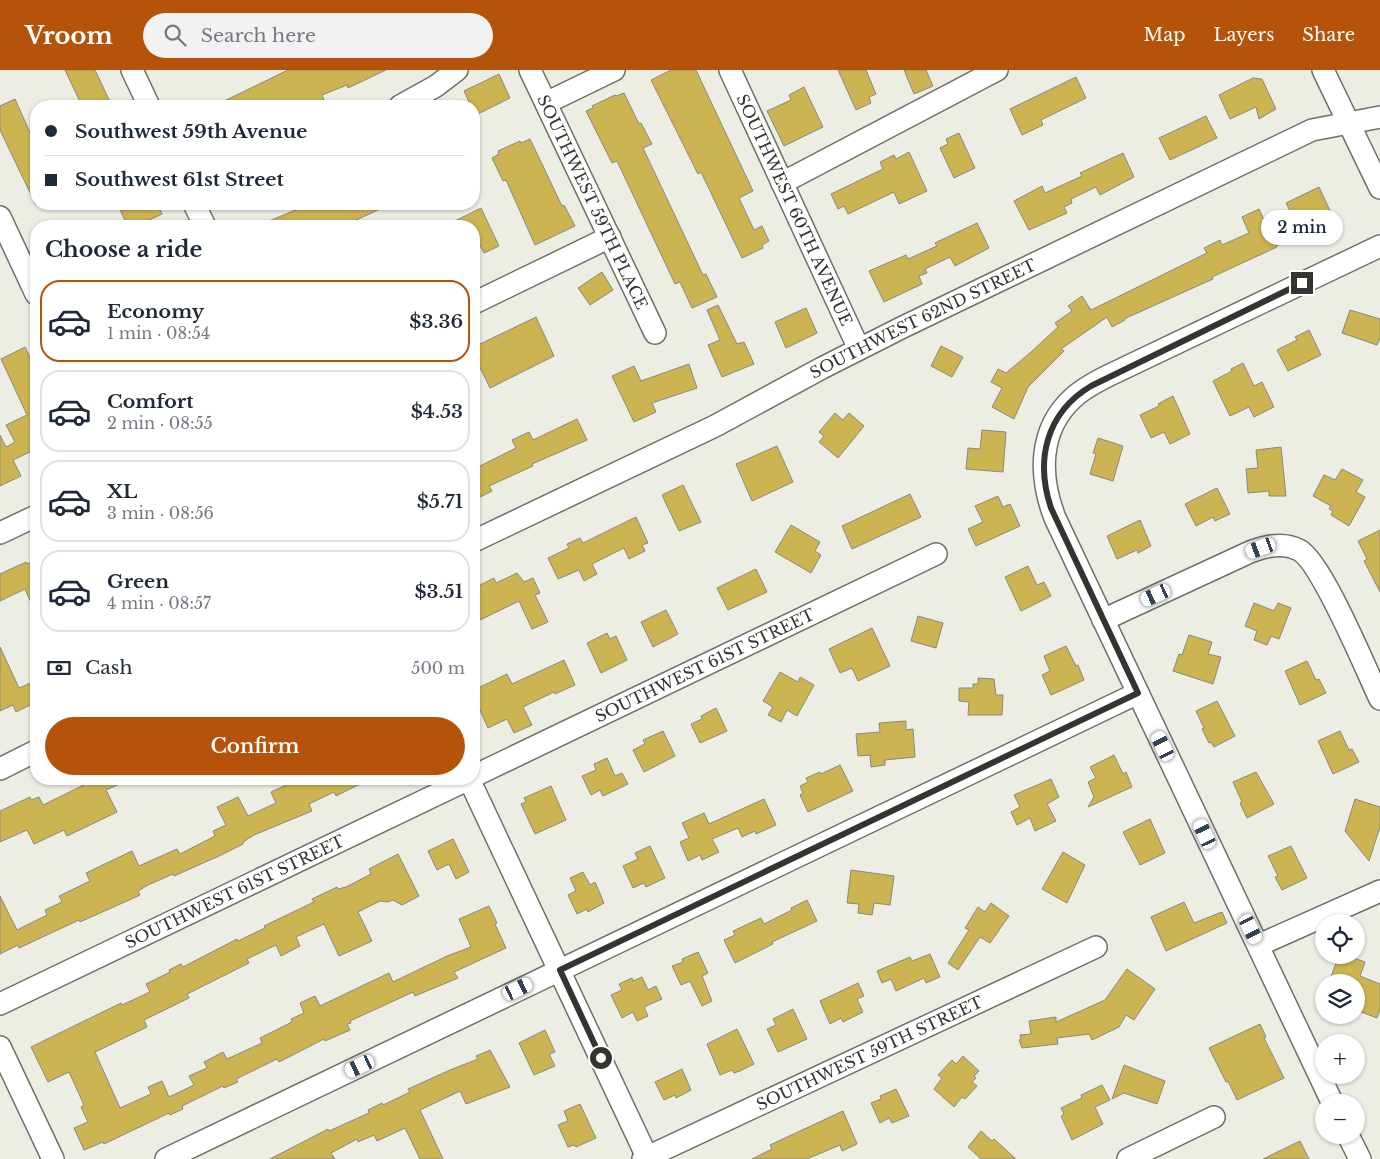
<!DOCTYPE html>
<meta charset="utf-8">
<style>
:root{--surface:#fff;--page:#f2f2f3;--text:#1f2937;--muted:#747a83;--line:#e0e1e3;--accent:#b45309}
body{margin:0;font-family:"Libre Baskerville",serif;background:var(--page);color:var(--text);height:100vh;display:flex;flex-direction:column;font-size:19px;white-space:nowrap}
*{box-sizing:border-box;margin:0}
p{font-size:16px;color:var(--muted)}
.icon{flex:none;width:28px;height:28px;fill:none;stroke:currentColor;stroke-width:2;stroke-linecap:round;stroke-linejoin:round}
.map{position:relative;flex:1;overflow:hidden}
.sheet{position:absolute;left:30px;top:150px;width:450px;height:565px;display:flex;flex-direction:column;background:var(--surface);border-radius:20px;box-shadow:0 1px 4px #0004}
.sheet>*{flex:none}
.hud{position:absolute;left:30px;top:30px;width:450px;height:110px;border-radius:20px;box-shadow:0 1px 4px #0004;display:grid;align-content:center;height:110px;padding:0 15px;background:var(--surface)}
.fabs{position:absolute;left:1315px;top:844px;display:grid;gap:10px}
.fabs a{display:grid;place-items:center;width:50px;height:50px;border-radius:50%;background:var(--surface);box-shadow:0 1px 4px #0004;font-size:25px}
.end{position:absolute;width:22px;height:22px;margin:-11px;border:6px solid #343531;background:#fff;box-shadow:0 0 0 2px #fff}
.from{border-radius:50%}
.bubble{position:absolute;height:35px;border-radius:18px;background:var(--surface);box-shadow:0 1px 4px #0004;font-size:16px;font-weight:600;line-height:35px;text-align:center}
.car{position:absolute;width:15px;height:30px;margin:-15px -8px;border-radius:6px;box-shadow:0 0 4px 1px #0007;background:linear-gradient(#fff 24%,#345 0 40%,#fff 0 76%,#345 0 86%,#fff 0)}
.hud b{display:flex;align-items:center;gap:18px;height:48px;font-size:19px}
.hud b+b{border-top:1px solid var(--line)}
.hud i{width:12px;height:12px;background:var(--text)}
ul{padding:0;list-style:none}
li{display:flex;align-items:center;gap:15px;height:82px;margin:0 10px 8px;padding:0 5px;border:2px solid var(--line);border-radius:20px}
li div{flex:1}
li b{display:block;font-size:19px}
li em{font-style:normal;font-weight:600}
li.current{border-color:var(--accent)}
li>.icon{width:45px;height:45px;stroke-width:1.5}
h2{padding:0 15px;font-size:22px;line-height:60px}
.pay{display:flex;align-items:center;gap:12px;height:55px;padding:0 15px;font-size:19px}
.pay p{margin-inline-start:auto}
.action{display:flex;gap:10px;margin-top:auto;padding:10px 15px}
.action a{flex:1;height:58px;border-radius:30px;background:var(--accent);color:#fff;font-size:20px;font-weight:600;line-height:58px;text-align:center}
header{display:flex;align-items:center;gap:30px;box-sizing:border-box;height:70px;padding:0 25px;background:var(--accent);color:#fff}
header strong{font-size:24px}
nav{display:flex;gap:28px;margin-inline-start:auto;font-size:18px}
.search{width:350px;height:45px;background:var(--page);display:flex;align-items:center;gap:12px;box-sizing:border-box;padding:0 18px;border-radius:28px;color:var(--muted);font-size:19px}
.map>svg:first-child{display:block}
</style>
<header>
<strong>Vroom</strong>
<div class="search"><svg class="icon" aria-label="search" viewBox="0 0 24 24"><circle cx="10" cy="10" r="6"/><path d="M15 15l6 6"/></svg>Search here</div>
<nav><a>Map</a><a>Layers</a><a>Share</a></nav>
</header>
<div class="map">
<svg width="1380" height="1089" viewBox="0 0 1380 1089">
<rect width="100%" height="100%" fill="#eceee3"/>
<path fill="#ccb452" stroke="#8b887e" d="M65 0H95L112 36H82Z
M288 0H386L348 18 347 15 322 25 324 30 311 36H214Z
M671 0H696L753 121 739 128 754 160 762 156 769 171 762 175 763 178 742 188 701 102 698 104 651 10Z
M838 0H866L876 24 869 27 871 33 856 40Z
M904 0H926L933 16 914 24Z
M499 4 510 28 476 45 474 36H471L464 21Z
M1076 7 1086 28 1041 50 1043 55 1022 65 1010 39Z
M1253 8 1262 9 1276 39 1259 49 1256 37 1230 49 1219 25Z
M804 17 823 57 784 76 767 41 791 30 789 25Z
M624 23 639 54 641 53 652 74 643 78 703 205 706 204 717 227 692 238 680 212 675 214 617 91 612 93 586 41 593 38 592 36 615 25 616 26Z
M15 29 36 76V135L0 60V36Z
M1206 46 1217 68 1170 90 1159 68Z
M959 63 975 98 954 108 940 78 948 74 946 69Z
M530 69 562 136 564 135 575 156 535 175 506 110 503 111 492 88 499 84 498 81 520 71 521 73Z
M909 82 927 121 899 134 894 122 848 144 844 136 838 139 831 124 883 99 880 92 894 85 896 89Z
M1123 83 1134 107 1100 125 1096 117 1071 129 1072 133 1064 137 1067 143 1029 160 1014 131 1042 116 1045 123 1082 106 1080 103Z
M1319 117 1334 149 1316 158 1317 160 1276 176 1277 177 1212 207 1213 209 1124 249 1125 250 1112 257 1107 247 1061 279 1064 281 1028 317 1014 349 992 337 1002 318 991 312 998 299 1006 303 1031 282 1058 257 1055 253 1072 241 1068 236 1082 226 1091 240 1207 183 1204 178 1220 170 1222 175 1249 163 1242 147 1259 139 1266 154 1291 143 1286 133Z
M117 134H157L162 144 137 156H128Z
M296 134H391L343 156H257L298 139Z
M481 138 499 176 484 183 474 163V156H445Z
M977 153 989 178 955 196 950 187 925 199 927 203 919 206 922 214 884 232 869 201 906 185 908 189 937 176 935 173Z
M602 202 613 220 590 235 578 218Z
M718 235 737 274 744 272 754 294 722 307 708 275 720 270 707 240Z
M806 238 817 263 786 278 775 252Z
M1350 240 1380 249V268L1377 275 1342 263Z
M536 247 554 286 490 318 474 285V277Z
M1309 260 1321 285 1288 301 1277 280 1297 270 1295 267Z
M941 276 963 287 952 307 931 296Z
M25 277 36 300V379L13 390 21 406 0 416V365L6 377 15 372 6 355 27 345 1 289Z
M1243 293 1254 316 1262 312 1274 337 1254 347 1249 337 1230 346 1213 311 1232 301 1231 299Z
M689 294 697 318 652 333 656 342 634 352 612 306 634 296 641 311Z
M1173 326 1190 364 1170 374 1164 362 1151 368 1140 345 1159 336 1158 334Z
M835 343 843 350 849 343 864 356 838 388 819 372 824 366 819 362Z
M577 349 587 370 532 394 533 396 489 416 492 421 474 430V399L516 378 512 370 529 362 533 370Z
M982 360 1006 362 1003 402 966 399 968 378 980 379Z
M1098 368 1123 376 1113 411 1090 404 1096 384 1093 383Z
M777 376 793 412 752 431 736 394Z
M1281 377 1286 426H1269V421L1248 423 1246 399 1258 398 1256 380Z
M1342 399 1363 410 1356 422 1365 427 1349 456 1331 445 1333 441 1329 439 1331 436 1313 426 1324 405 1335 410Z
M683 415 701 452 679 461 662 425Z
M1217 418 1230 444 1215 451 1213 447 1196 456 1185 434Z
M910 424 921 447 852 479 842 456Z
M998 426 1003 437 1010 434 1020 456 976 476 968 459 983 452 975 436Z
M636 447 648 473 642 475 645 481 629 489 624 478 592 494 597 504 584 511 579 500 558 509 548 488 569 478 567 474 580 468 583 473Z
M1140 450 1151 476 1138 483 1137 480 1117 489 1107 466Z
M791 455 820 472 815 481 821 485 811 503 775 482Z
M1380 460V522L1364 491 1367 489 1358 471Z
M36 490V544L25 519 0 531V504L26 492 27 494Z
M1028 496 1037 515 1044 512 1051 526 1021 541 1005 507Z
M756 499 767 522 728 540 717 518Z
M517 503 524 512 533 508 540 523 535 525 548 552 532 559 519 531 474 553V518L494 508 496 513Z
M1254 533 1274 541 1278 533 1291 538 1279 569 1271 566 1267 575 1254 570 1257 561 1245 556Z
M666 540 678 564 653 577 641 552Z
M918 546 943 553 936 578 911 571Z
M872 558 890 596 858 611 852 598 840 603 829 579Z
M607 563 610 569 616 566 627 590 601 603 587 573Z
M1189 565 1212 572 1208 584 1221 587 1213 614 1173 601 1179 584 1182 585Z
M1066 576 1076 596 1078 595 1084 610 1051 625 1042 605 1050 601 1044 586Z
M0 577 19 618 33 612 36 619V632L16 642 13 635 0 641Z
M564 590 575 615 555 624 554 622 523 637 532 655 514 663 507 649 488 658 474 627V620L507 604 512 614Z
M1307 591 1316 610 1319 609 1326 623 1300 635 1285 601Z
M780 602 798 612 800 607 814 615 797 646 787 640 781 652 768 645 773 637 763 631Z
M978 608 994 609 996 625H1003L1002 645H968L969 632 959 631V618H973V614H978Z
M1217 631 1235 666 1214 677 1211 672 1209 673 1202 659 1204 658 1196 641Z
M716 638 727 661 700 673 691 654 702 649 701 646Z
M906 651V660L913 659 915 687 885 690V695L871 697 870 685 858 686 856 664 880 662 879 653Z
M663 661 675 686 644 702 633 680 645 674 643 670Z
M1340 661 1349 680 1352 679 1359 692 1333 704 1318 671Z
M1114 685 1123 704 1126 702 1132 717 1088 737 1094 727 1088 712 1096 708 1090 697Z
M607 688 615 706 622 703 628 714 603 726 600 720 591 725 582 706 596 700 594 694Z
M840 695 853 721 808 742 800 725 803 723 800 716 808 712 806 708 820 702 821 704Z
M1256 702 1274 734 1247 748 1240 733 1242 732 1233 712Z
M96 709H131L106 720 117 742 67 766 64 760 34 774 27 760 0 772V741L30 727 31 730 39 727 43 735Z
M299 709H370L336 726 334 722 309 734 312 741 254 765 243 772V774L219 786 174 806 173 804 148 815 138 821 140 825 127 831 80 852 79 850 19 878 18 875 0 884V826L17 860 47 845 45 840 62 832 59 826 90 811 86 803 132 781 139 796 177 779 180 784 215 766 213 761 226 755 217 737 238 727 248 746 276 733 271 722Z
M1051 709 1059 727 1047 734 1056 751 1035 761 1030 748 1017 755 1011 742 1020 737 1014 725Z
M551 716 566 750 535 764 521 734 526 732 524 728Z
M764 729 776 755 756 764 755 761 742 767 738 758 712 769 719 782 702 790 700 785 688 791 680 772 689 768 682 753 704 743 709 754Z
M1355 729 1380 737V757L1369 791 1345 761Z
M1150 749 1165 783 1140 795 1123 762Z
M453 769 469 802 456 809 449 794 437 800 428 781Z
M650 776 665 808 646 817 644 813 633 818 623 796 638 789 635 783Z
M1291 776 1307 808 1282 820 1275 807 1278 806 1268 786Z
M1063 782 1085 795 1067 833 1042 819Z
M398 784 419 826 402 835 393 830 388 832 380 831 358 842 372 871 339 886 324 854 296 867 300 876 281 886 276 875 247 889 249 893 187 924 189 928 144 950 147 957 95 982 120 1038 151 1024 148 1017 162 1011 169 1027 194 1015 189 1006 207 998 204 992 223 982 227 989 262 973 260 968 292 952 291 949 304 943 300 933 315 926 320 936 389 903 393 912 447 886 471 877 459 849 489 836 497 853 495 854 506 878 454 902 458 908 415 926 413 922 350 951 351 953 347 954 350 960 325 971 324 969 279 992 277 989 236 1009 238 1012 224 1018 223 1016 182 1036 183 1039 170 1045 169 1043 104 1074 103 1072 84 1080 74 1058 88 1052 81 1037 84 1035 69 1002 48 1012 31 977 121 933 122 935 150 922 146 914 170 902 169 900 181 894 183 897 237 869 238 871 265 858 264 856 314 832 312 829 337 817 338 819 346 817 371 804 369 799Z
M851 800 894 806 890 835 874 833 872 845 858 843 859 834 847 833Z
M583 802 590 815 595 812 604 833 588 842 587 839 577 844 568 825 576 821 570 808Z
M807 830 817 851 772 872 773 874 735 893 724 870 735 865 733 861 761 848 764 854 792 840 791 838Z
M1184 832 1194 853 1222 842 1227 853 1166 881 1151 847Z
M991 833 1009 846 990 873 980 867 958 900 948 893 969 860 965 858 978 837 985 842Z
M698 882 708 903 702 906 712 931 702 936 690 911 681 915 672 896 683 892 682 889Z
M930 884 940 907 926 913 924 908 896 921 891 909 882 913 877 901 910 887 912 891Z
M1339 885H1345L1365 892 1360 906 1380 914V940L1377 948 1356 940V912H1329Z
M1127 899 1155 919 1134 950 1126 945 1119 957 1092 970 1089 964 1057 968 1058 974 1022 978 1019 970 1021 969 1020 965 1031 964 1029 951 1056 947V952L1105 930Z
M642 907 648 920 656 916 662 929 644 937 648 946 637 951 633 942 622 948 611 925 622 920 619 914 632 908 633 911Z
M858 913 864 926 857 929 863 942 843 952 841 948 830 954 820 931Z
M793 939 807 969 778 982 767 959 776 955 773 949Z
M1260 954 1266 967 1264 968 1284 1008 1237 1030 1228 1011 1226 1012 1209 978Z
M737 959 754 994 740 1001 734 1003 732 1000 720 1005 707 974Z
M545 960 555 982 549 984 555 996 534 1005 519 973Z
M490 980 510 1017 466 1034 460 1021 420 1040 443 1089H420L405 1058 377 1071 374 1065 358 1072 357 1069 331 1083 335 1089H270L328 1059 329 1061 369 1043 368 1040 382 1033 383 1035 410 1022 408 1019 450 1000 478 989 476 986Z
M963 986 979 1001 974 1006 976 1008 972 1012 977 1016 965 1029 962 1027 954 1037 934 1019 942 1008 938 1005 952 990 956 994Z
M1124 995 1165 1011 1157 1034 1124 1023 1112 1029Z
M682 999 691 1020 676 1028 675 1025 664 1030 655 1012Z
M1102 1015 1110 1030 1095 1037 1103 1054 1072 1070 1061 1046 1064 1044 1061 1038 1082 1028 1081 1025Z
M896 1019 909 1046 892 1053 889 1048 880 1053 871 1033 881 1029 880 1026Z
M580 1034 596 1068 576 1077 574 1075 568 1077 558 1055 568 1051 564 1041Z
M843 1041 857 1074 842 1081 840 1075 807 1089H752L772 1079 770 1075Z
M981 1061 992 1071 994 1069 1016 1089H981L968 1077Z
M1300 1071 1309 1089H1263Z"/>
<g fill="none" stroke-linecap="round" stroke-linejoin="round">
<defs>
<g id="minor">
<path d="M132 0 149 36"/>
<path id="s1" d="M530 0 655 263"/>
<path id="s2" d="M730 0 859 279"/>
<path d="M1323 0 1380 118"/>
<path d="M546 33 614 0"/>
<path d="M400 36 436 16 457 0"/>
<path d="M782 113 997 0"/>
<path d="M194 134 205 156"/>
<path d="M0 147 36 224"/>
<path d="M474 233 610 167"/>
<path d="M0 463 36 446"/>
<path id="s3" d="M474 471 715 356 822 298 903 257 1312 60 1380 47"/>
<path d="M1103 550 1250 482C1265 476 1284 472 1299 480 1322 492 1366 600 1380 629"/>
<path d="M0 699 36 681"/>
<path id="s4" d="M474 706 936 484"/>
<path d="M469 709 648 1089"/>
<path d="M1259 875 1380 821"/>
<path id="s5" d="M0 934 469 709"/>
<path d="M0 977 53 1089"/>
<path d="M1332 1032 1055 448C1039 407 1038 360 1073 328 1085 317 1101 309 1116 302L1380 176"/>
<path d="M1348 1065 1360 1089"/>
<path d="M166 1089 1138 623"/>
<path id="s6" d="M643 1089 1096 877"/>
<path d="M1128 1089 1214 1047"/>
</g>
</defs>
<use href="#minor" stroke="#6f7167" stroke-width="24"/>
<use href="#minor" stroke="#fff" stroke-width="21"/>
</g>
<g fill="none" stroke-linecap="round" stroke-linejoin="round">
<path stroke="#343531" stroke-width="6" d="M601 988 560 900 1138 623 1051 438C1035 390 1046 343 1091 316L1302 213"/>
</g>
<g text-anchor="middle" stroke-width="5" stroke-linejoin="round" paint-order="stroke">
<g font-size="16" fill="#343531" stroke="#eceee3">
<text dy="6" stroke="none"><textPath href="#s1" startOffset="146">SOUTHWEST 59TH PLACE</textPath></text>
<text dy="6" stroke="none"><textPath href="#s2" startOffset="154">SOUTHWEST 60TH AVENUE</textPath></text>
<text dy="6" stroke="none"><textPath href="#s3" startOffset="501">SOUTHWEST 62ND STREET</textPath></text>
<text dy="6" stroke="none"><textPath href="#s4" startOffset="256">SOUTHWEST 61ST STREET</textPath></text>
<text dy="6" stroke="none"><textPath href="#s5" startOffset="260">SOUTHWEST 61ST STREET</textPath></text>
<text dy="6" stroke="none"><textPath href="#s6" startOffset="250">SOUTHWEST 59TH STREET</textPath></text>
</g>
</g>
</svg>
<div class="fabs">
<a><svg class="icon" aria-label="locate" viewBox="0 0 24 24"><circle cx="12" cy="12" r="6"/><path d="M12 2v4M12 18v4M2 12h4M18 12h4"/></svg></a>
<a><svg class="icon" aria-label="layers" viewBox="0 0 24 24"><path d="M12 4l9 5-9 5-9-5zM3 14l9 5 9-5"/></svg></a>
<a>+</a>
<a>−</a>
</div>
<i class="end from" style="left:601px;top:988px"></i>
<i class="end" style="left:1302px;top:213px"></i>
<div class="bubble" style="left:1261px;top:140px;width:82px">2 min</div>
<i class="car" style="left:1261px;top:478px;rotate:250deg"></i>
<i class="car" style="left:1156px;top:525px;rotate:245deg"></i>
<i class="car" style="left:1163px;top:676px;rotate:334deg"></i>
<i class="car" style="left:1205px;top:764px;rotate:335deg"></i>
<i class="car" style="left:1251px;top:859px;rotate:154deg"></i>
<i class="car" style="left:518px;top:919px;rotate:64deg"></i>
<i class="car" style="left:360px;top:996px;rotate:244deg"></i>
<div class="hud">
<b><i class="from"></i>Southwest 59th Avenue</b>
<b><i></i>Southwest 61st Street</b>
</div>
<section class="sheet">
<h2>Choose a ride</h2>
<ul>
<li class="current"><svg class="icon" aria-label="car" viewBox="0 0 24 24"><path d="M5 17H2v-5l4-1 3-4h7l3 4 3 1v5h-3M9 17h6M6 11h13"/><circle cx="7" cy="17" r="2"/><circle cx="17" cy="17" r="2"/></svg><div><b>Economy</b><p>1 min · 08:54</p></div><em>$3.36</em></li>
<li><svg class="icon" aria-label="car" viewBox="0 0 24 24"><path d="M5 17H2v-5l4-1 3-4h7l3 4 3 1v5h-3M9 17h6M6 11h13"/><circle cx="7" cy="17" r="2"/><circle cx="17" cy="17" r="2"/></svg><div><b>Comfort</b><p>2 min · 08:55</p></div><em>$4.53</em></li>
<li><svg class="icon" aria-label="car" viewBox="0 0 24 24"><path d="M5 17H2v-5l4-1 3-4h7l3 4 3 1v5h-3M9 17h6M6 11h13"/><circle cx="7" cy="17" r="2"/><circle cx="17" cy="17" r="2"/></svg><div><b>XL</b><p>3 min · 08:56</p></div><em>$5.71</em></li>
<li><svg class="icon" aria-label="car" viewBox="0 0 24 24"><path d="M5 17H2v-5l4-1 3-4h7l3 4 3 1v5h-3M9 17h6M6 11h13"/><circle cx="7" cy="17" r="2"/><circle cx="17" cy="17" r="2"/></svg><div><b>Green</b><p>4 min · 08:57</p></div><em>$3.51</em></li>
</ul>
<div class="pay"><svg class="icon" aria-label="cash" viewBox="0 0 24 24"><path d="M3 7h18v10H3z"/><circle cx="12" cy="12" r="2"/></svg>Cash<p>500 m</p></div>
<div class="action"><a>Confirm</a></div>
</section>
</div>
